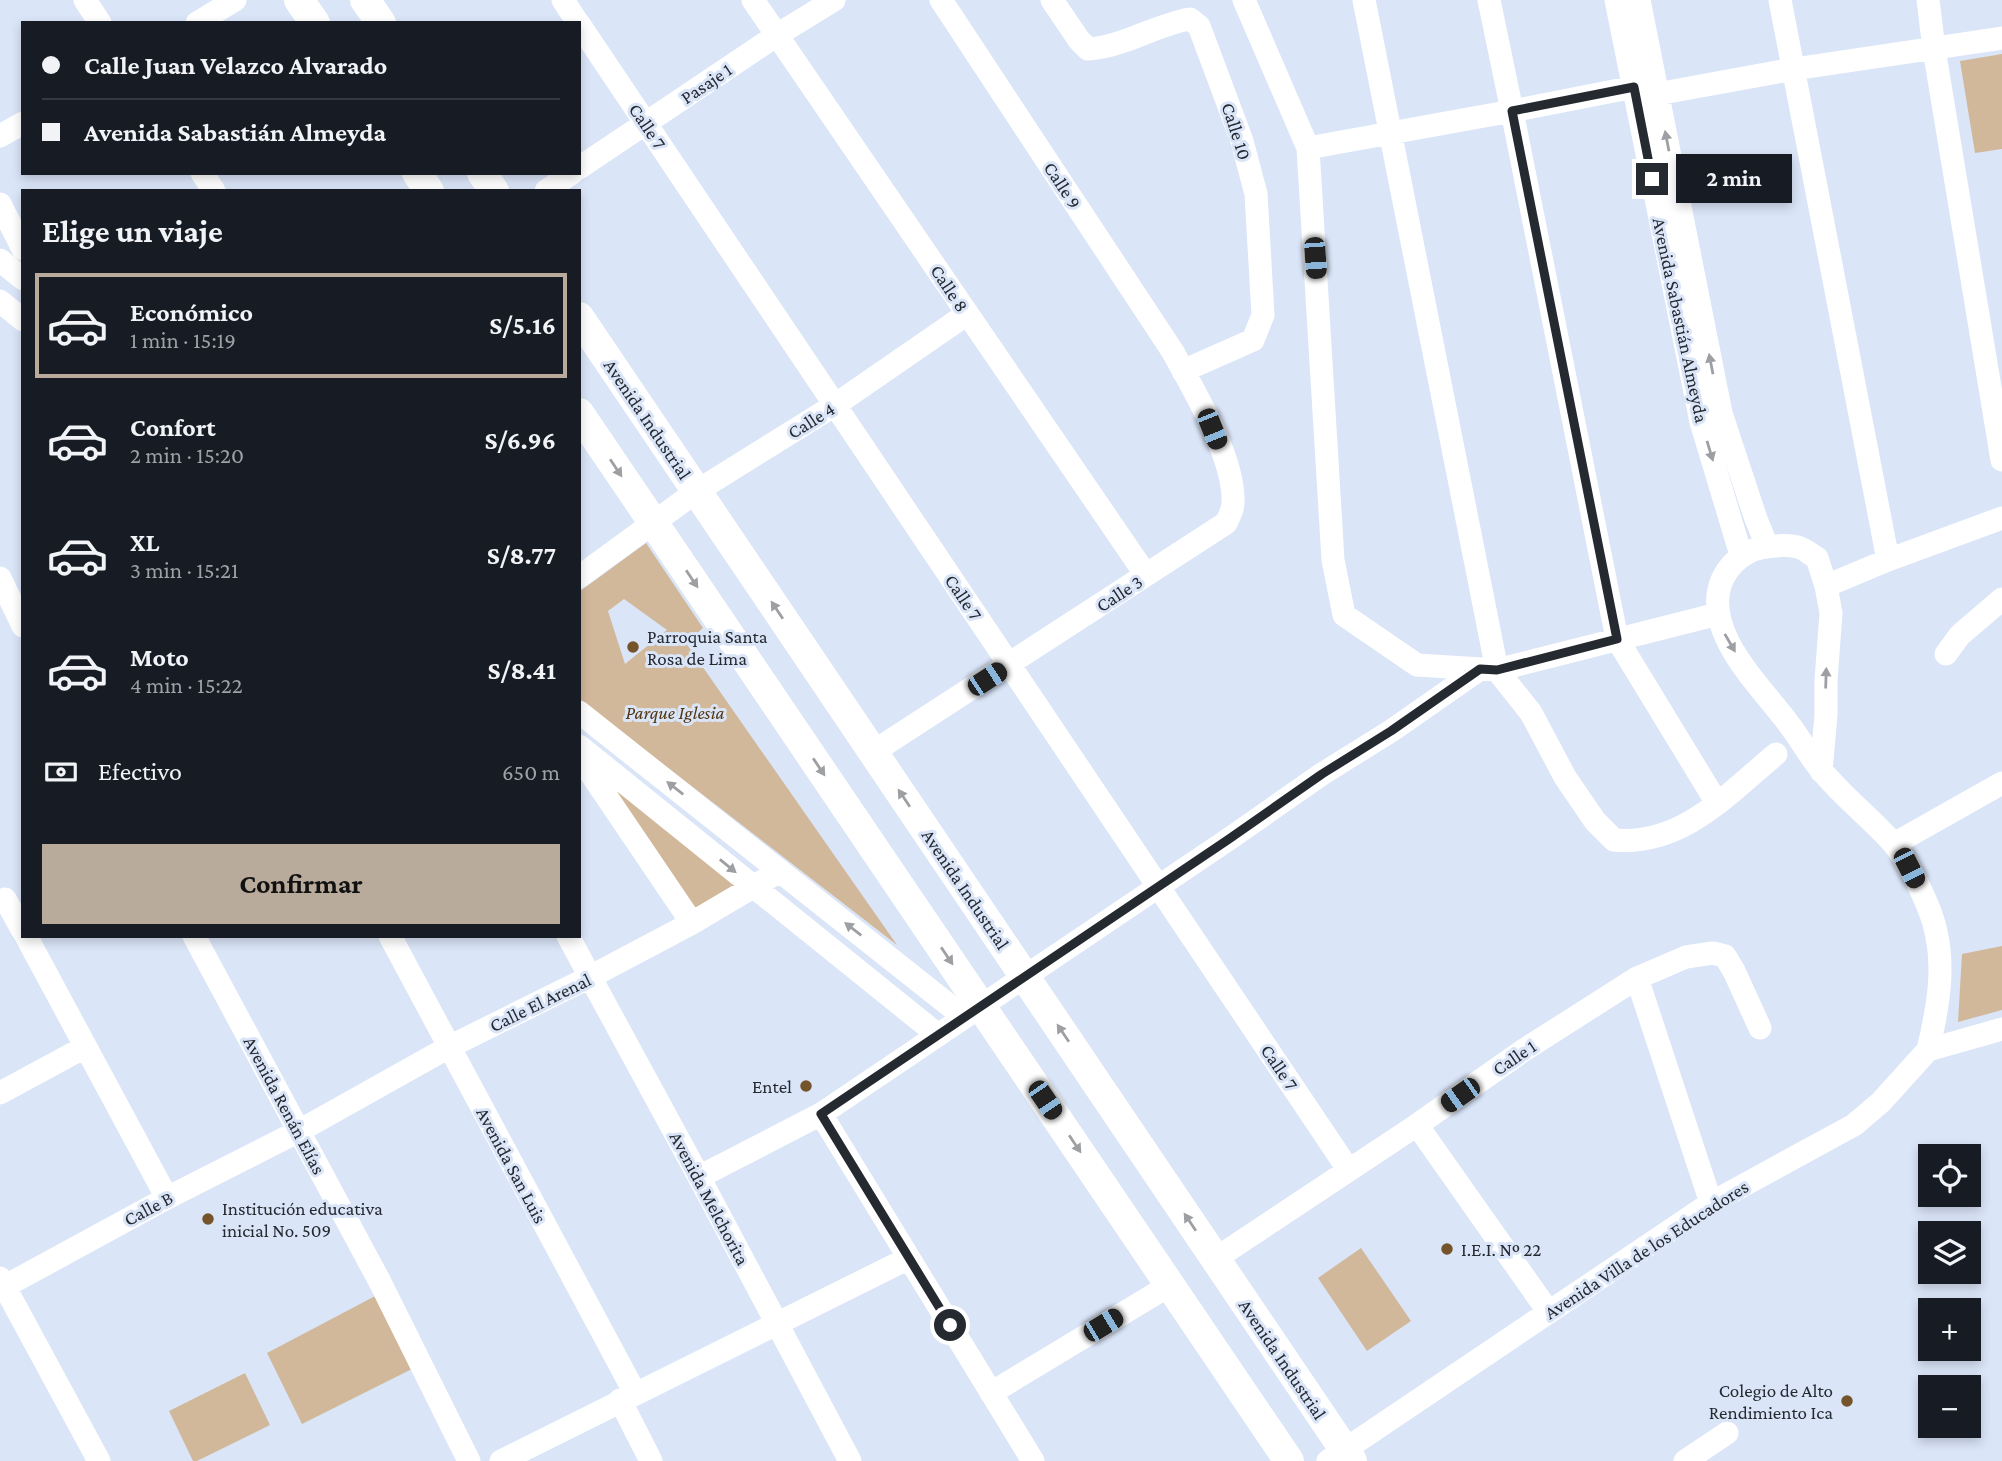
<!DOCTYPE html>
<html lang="es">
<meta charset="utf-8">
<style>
:root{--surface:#171b24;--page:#242831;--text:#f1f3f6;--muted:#9ea1a6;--line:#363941;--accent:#b9ab9b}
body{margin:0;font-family:"Crimson Pro",serif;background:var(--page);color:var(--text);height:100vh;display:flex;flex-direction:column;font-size:26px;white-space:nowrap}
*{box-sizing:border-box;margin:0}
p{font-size:23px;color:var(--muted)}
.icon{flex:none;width:38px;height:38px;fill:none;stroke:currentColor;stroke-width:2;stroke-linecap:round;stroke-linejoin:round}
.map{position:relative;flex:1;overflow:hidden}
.panel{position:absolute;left:21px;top:189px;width:560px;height:749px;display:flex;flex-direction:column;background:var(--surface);border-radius:0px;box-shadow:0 4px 10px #0003}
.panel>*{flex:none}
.top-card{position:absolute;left:21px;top:21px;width:560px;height:154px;border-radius:0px;box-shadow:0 4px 10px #0003;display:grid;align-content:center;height:154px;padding:0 21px;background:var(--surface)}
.controls{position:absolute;left:1918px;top:1144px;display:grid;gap:14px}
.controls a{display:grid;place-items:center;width:63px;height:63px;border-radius:0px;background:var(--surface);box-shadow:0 4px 10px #0003;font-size:35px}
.end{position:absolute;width:32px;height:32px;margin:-16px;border:9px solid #252930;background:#fff;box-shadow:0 0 0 4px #fff}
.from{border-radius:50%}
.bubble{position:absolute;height:49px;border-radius:0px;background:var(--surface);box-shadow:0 4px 10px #0003;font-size:23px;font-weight:700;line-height:49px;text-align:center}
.car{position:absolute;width:21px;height:42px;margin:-21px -10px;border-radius:9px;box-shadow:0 0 5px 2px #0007;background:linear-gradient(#222 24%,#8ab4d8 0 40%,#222 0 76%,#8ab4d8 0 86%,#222 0)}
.top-card b{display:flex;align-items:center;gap:24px;height:66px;font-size:26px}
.top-card b+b{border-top:2px solid var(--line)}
.top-card i{width:18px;height:18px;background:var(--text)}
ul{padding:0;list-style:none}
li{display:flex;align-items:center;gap:21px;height:105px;margin:0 14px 10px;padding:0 7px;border:4px solid transparent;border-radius:0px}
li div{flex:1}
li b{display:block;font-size:26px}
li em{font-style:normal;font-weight:700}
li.current{border-color:var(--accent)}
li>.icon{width:63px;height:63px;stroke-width:1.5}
h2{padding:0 21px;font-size:32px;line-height:84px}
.pay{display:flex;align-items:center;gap:18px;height:77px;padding:0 21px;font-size:26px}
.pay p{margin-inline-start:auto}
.cta{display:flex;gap:14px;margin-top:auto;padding:14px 21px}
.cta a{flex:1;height:80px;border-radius:0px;background:var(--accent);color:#111;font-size:28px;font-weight:700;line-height:80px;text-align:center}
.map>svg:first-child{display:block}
</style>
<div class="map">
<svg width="2002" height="1461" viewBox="0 0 2002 1461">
<rect width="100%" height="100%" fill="#dae5f8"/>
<path fill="#d2b89b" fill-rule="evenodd" d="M2002 54V149L1975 153 1960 61Z
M646 543 703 628 686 643 897 945 579 699V592ZM624 599 667 630 625 664 608 611Z
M588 759 743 886 699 915Z
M2002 946V1010L1958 1022 1962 954Z
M1361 1248 1411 1321 1367 1351 1318 1278Z
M379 1294 416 1367 302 1424 267 1353Z
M245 1373 270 1425 197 1461H193L169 1411Z"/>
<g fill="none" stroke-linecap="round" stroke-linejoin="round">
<path stroke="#fff" stroke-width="23" d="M85 0 100 23
M563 0 578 23
M753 0 1146 575
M1052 0 1079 40 1088 49C1123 47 1155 25 1190 19L1199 26 1242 141 1256 194 1263 315 1253 340 1183 371
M1244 0 1308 148 1333 560 1344 615 1417 665 1497 670 1718 614
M1364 0 1497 670 1531 713 1565 777 1595 821 1614 840C1682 846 1728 794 1776 754
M1489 0 1512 111 1634 87
M1616 0 1701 422 1741 555
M1639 0 1721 413 1756 519 1767 546
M1780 0 1888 560
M1928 0 1934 49 2002 460
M197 23 235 0
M579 24 1348 1169
M1646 96 1794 69 2002 38
M0 136 23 123
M1308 148 1512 111 1617 639 1717 803
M579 168 777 35 834 0
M202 173 214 191
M546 191 572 173
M0 204 23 249
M0 260 23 279
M0 301 23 320
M579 577 697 491 835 405 967 314
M0 578 23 626
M1826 586 1888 560 2002 518
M1946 654 1960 635 2002 599
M579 712 964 1017
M579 746 938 1035
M873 752 1226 523C1229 517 1233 510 1233 503 1235 458 1194 391 1173 352L941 0
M579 756 692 923
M1821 771 1826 715V680L1831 613 1826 586 1817 558C1811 555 1805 549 1798 547 1786 544 1763 546 1751 551 1738 557 1728 567 1722 580 1701 631 1760 685 1788 723 1800 738 1809 756 1822 771 1843 797 1871 818 1893 843 1907 860 1918 883 1927 904 1948 952 1940 1000 1928 1050
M1894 844 2002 783
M5 899 23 931
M26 936 167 1198
M194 936 380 1282 469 1461
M390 936 635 1393
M568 936 699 1177 850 1461
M1637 978 1711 1203
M0 1093 85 1047
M821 1114 1033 1461
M1417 1125 1548 1311
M699 1177 821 1114 1229 839 1322 774 1391 731 1480 669
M1215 1259 1417 1125 1524 1050 1637 978 1686 957 1713 953 1725 956 1734 971 1760 1028
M0 1278 99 1461
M0 1289 167 1198 299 1131 449 1047 590 977 692 923 780 871
M991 1393 1170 1285
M620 1400 651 1461
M501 1461 909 1258
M1328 1461 1711 1203 1854 1125 1881 1102 1928 1050 2002 1029
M1685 1461 1727 1433"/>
<path stroke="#fff" stroke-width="30" d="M299 0 315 23
M365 0 381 23
M417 173 429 191
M482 173 494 191
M579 317 1352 1461
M579 413 1289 1461"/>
</g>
<defs><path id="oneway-solid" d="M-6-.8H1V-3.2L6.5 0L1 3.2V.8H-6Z" transform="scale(1.75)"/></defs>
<g fill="#9d9fa2">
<use href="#oneway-solid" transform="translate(1667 141) rotate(-101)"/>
<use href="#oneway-solid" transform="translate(1711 364) rotate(-101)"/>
<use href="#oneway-solid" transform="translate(1710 451) rotate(73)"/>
<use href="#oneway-solid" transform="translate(616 468) rotate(56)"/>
<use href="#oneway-solid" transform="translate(692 579) rotate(56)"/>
<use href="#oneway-solid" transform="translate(777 610) rotate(-124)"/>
<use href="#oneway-solid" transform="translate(1730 643) rotate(60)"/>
<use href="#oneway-solid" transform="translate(1826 678) rotate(-88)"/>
<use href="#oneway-solid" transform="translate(819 767) rotate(56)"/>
<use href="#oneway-solid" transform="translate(675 788) rotate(-142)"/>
<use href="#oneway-solid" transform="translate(904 798) rotate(-124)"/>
<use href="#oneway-solid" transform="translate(728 866) rotate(39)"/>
<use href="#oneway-solid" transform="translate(853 929) rotate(-142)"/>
<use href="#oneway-solid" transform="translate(947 956) rotate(56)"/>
<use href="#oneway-solid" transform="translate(1063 1033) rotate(-124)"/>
<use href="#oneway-solid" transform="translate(1075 1144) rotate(56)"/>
<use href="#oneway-solid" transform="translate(1190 1222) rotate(-124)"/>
</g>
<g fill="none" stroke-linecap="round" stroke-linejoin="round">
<path stroke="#252930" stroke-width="9" d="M950 1325 821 1114 1229 839 1322 774 1391 731 1480 669 1497 670 1617 639 1512 111 1634 87 1652 179"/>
</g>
<g fill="#75542b" stroke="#dae5f8" stroke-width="2.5">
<circle cx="633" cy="647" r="7"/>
<circle cx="806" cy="1086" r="7"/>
<circle cx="208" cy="1219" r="7"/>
<circle cx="1447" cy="1249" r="7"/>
<circle cx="1847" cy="1401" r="7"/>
</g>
<g text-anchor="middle" stroke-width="6" stroke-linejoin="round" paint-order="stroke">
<g font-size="19" fill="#252930" stroke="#dae5f8">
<text transform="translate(706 83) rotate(-34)" y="7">Pasaje 1</text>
<text transform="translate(648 126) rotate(56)" y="7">Calle 7</text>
<text transform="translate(1237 131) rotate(72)" y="7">Calle 10</text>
<text transform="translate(1063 185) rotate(57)" y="7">Calle 9</text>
<text transform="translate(950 288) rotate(56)" y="7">Calle 8</text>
<text transform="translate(1681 320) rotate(78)" y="7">Avenida Sabastián Almeyda</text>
<text transform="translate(648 419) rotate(56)" y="7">Avenida Industrial</text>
<text transform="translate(811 420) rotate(-32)" y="7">Calle 4</text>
<text transform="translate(1119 593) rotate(-33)" y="7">Calle 3</text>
<text transform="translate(964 597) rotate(56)" y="7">Calle 7</text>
<text transform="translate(966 889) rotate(56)" y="7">Avenida Industrial</text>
<text transform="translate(540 1002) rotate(-26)" y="7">Calle El Arenal</text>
<text transform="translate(1514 1057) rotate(-34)" y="7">Calle 1</text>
<text transform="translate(1280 1067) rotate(56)" y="7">Calle 7</text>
<text transform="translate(285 1105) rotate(62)" y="7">Avenida Renán Elías</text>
<text transform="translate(512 1165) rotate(62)" y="7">Avenida San Luis</text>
<text transform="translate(710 1198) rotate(62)" y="7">Avenida Melchorita</text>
<text transform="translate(148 1208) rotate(-28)" y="7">Calle B</text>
<text transform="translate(1646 1249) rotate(-33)" y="7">Avenida Villa de los Educadores</text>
<text transform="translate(1283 1359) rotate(56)" y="7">Avenida Industrial</text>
</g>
<g font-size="19" fill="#252930" stroke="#dae5f8" text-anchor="start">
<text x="647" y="643">Parroquia Santa<tspan x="647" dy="22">Rosa de Lima</tspan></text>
<text x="792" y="1093" text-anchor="end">Entel</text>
<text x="222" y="1215">Institución educativa<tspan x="222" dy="22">inicial No. 509</tspan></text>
<text x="1461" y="1256">I.E.I. Nº 22</text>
<text x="1833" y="1397" text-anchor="end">Colegio de Alto<tspan x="1833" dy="22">Rendimiento Ica</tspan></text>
</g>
<g font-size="19" font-style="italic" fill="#523510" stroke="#dae5f8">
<text x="675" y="719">Parque Iglesia</text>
</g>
</g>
</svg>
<div class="controls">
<a><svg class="icon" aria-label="locate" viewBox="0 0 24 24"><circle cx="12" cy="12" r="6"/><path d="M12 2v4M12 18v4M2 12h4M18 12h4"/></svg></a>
<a><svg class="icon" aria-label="layers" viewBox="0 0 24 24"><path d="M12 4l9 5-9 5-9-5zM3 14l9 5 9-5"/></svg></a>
<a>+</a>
<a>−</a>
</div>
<i class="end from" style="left:950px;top:1325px"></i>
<i class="end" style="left:1652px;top:179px"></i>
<div class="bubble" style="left:1676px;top:154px;width:116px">2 min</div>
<i class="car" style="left:1315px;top:258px;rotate:176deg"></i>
<i class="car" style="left:1212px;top:429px;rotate:158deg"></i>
<i class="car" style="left:987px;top:679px;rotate:57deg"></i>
<i class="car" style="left:1909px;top:868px;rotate:153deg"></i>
<i class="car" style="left:1460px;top:1095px;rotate:235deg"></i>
<i class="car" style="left:1045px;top:1100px;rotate:146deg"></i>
<i class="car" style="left:1103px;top:1325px;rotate:59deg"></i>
<div class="top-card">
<b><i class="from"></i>Calle Juan Velazco Alvarado</b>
<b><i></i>Avenida Sabastián Almeyda</b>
</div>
<section class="panel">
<h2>Elige un viaje</h2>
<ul>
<li class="current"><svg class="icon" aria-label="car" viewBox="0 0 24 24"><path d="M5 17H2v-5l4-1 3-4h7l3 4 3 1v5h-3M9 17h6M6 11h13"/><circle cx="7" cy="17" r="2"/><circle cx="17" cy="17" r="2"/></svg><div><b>Económico</b><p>1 min · 15:19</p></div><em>S/5.16</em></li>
<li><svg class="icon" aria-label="car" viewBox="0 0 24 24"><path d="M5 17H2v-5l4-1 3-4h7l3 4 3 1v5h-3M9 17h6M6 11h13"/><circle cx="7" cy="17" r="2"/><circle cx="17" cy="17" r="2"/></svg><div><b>Confort</b><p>2 min · 15:20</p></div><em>S/6.96</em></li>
<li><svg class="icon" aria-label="car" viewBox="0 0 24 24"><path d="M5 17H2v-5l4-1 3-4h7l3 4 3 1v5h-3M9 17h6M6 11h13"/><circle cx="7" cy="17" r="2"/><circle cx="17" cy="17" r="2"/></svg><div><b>XL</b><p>3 min · 15:21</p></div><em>S/8.77</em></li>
<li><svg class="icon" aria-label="car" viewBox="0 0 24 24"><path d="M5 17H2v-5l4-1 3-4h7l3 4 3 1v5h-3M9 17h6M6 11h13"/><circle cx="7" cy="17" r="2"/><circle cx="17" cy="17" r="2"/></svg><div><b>Moto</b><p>4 min · 15:22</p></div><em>S/8.41</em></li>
</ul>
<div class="pay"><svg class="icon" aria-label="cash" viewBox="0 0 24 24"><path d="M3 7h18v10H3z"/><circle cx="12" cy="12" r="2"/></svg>Efectivo<p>650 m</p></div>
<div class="cta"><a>Confirmar</a></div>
</section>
</div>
